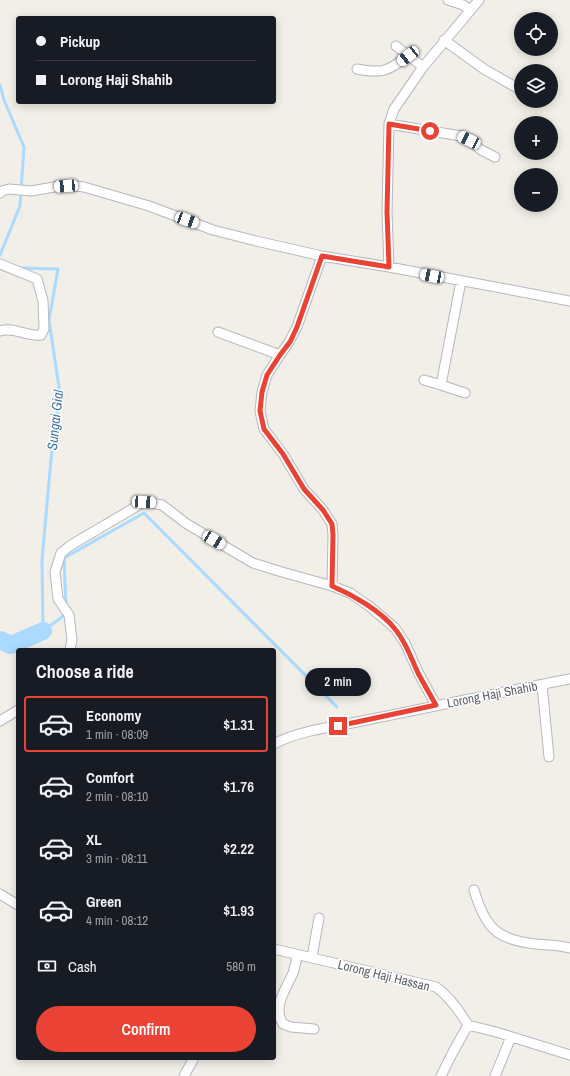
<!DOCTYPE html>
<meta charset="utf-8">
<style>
:root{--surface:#171b24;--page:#242831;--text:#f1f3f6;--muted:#9ea1a6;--line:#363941;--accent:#ea4335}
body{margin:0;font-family:"Archivo Narrow",sans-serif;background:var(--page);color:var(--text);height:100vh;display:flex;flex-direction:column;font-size:15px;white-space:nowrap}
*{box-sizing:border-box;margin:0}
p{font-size:13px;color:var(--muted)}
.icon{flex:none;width:22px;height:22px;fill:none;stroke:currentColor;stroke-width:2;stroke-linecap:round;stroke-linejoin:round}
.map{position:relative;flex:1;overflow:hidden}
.details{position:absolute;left:16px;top:648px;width:260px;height:412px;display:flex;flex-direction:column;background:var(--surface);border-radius:4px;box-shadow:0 2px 10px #0003}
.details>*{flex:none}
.top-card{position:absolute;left:16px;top:16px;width:260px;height:88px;border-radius:4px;box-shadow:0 2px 10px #0003;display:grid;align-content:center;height:88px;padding:0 20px;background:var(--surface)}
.tools{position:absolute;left:514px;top:12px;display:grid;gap:8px}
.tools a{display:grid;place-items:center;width:44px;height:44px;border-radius:50%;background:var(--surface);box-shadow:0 2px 10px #0003;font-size:20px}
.end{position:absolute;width:18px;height:18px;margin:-9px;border:5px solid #ea4335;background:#fff;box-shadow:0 0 0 2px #fff}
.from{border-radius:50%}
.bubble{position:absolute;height:28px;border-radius:14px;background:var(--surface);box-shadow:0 2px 10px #0003;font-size:13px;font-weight:600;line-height:28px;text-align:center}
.car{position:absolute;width:12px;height:24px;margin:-12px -6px;border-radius:5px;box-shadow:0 0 3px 1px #0007;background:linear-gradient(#fff 24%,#345 0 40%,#fff 0 76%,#345 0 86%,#fff 0)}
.top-card b{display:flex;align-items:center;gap:14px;height:38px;font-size:15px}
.top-card b+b{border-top:1px solid var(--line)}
.top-card i{width:10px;height:10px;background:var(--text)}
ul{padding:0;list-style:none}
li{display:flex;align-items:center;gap:12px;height:56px;margin:0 8px 6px;padding:0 12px;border:2px solid transparent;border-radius:4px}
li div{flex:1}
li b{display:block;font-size:15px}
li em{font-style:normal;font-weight:600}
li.active{border-color:var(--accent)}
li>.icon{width:36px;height:36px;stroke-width:1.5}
h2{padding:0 20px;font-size:18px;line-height:48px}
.pay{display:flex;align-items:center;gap:10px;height:44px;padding:0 20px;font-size:15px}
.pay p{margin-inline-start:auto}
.button{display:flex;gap:8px;margin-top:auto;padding:8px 20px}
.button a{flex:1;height:46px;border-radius:24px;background:var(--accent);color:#fff;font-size:16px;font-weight:600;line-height:46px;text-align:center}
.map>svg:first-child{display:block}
</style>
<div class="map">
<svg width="570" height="1076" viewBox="0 0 570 1076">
<rect width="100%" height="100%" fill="#f1efe8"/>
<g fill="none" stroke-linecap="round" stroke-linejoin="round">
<path stroke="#aadaff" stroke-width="3" d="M0 85 4 100 24 147 20 206 0 255
M20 268 58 269 49 320 60 394 51 459 42 560 43 631
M66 605 64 558 144 513 337 707
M43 631 66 614"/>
<path stroke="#aadaff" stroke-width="18" d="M0 640 11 645 43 631"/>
<defs>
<path id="minor" d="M448 0 463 5 470 10
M444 40 484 69 519 89
M396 46 423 67
M357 69C383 74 388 71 408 56
M389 124 461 136 469 140 481 150 495 157
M0 193 2 191 9 189 31 191 66 185 84 187 149 206 213 230 256 241 322 256 389 267 570 301
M322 256 297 327 289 342 280 355 267 375 262 392 260 411 264 429 283 454 304 489 323 510 332 524 333 535 332 586
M0 264 37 279 43 301 44 329 41 335C27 337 13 326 0 331
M389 267 387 212 389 124 394 109 423 67 479 0
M218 332 280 355
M424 380 441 385 461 281
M441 385 465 393
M70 650 72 640 69 615 58 599 55 572 61 553 71 545 144 502 162 505 187 524 253 563 282 572 332 586 350 593 369 606 395 628 405 643 419 674 436 705
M542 685 549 757
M0 721 18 710
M274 744C299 730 339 726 367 720 435 706 502 692 570 679
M474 890C485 927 496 940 536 944 547 945 559 945 570 948
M0 894 18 905
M274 949 436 987C450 997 459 1010 468 1025L496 1032 570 1055
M297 955C296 961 295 968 293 973 286 989 272 1007 283 1024L291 1027 314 1029
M312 957 319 918
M184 1076 194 1058
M441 1076 453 1052 468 1025
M495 1076 511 1037"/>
</defs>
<use href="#minor" stroke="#b5b8bc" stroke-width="11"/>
<use href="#minor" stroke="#fff" stroke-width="9"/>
</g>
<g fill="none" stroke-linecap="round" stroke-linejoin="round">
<path stroke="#ea4335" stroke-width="5" d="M338 726 436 705C430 695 424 684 418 673 411 658 406 642 395 629 381 611 353 595 332 586L333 535 332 524 323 510 304 489 283 454 264 429 260 411 262 392 267 375 280 355 290 342 297 327 322 256 389 267 387 212 389 124 430 131"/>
</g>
<g text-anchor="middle" stroke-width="3" stroke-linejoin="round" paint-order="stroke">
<g font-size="13" fill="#5f6368" stroke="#fff">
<text transform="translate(492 694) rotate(-11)" y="5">Lorong Haji Shahib</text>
<text transform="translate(384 975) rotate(14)" y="5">Lorong Haji Hassan</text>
</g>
<g font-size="14" font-style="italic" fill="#4174aa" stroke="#fff">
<text transform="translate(55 420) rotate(-84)" y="5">Sungai Gial</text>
</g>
</g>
</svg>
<div class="tools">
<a><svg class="icon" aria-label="locate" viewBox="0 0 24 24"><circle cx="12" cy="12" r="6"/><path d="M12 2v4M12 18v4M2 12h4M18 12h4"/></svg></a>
<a><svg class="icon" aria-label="layers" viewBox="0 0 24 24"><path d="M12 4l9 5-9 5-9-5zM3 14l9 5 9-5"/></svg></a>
<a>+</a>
<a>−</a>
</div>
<i class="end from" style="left:430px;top:131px"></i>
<i class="end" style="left:338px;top:726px"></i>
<div class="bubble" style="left:305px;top:668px;width:66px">2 min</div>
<i class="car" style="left:408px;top:56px;rotate:232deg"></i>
<i class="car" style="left:469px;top:140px;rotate:296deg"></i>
<i class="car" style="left:66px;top:186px;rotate:266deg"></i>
<i class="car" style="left:187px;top:220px;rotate:110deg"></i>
<i class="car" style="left:432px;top:276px;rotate:281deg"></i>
<i class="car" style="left:144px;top:502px;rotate:93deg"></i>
<i class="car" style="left:214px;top:540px;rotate:121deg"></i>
<div class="top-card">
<b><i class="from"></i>Pickup</b>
<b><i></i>Lorong Haji Shahib</b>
</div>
<section class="details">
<h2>Choose a ride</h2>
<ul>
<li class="active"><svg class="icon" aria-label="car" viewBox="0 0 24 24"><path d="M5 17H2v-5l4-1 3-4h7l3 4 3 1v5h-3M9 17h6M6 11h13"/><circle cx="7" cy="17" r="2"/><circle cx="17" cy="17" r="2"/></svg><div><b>Economy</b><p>1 min · 08:09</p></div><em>$1.31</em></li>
<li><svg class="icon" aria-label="car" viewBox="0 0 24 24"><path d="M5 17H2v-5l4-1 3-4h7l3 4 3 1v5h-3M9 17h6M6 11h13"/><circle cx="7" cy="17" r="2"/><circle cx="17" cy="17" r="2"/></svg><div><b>Comfort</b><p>2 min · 08:10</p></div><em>$1.76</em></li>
<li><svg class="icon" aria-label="car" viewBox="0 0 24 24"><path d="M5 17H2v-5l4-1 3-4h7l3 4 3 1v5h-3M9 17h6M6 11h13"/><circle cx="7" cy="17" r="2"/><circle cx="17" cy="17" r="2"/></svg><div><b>XL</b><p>3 min · 08:11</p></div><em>$2.22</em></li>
<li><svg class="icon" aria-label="car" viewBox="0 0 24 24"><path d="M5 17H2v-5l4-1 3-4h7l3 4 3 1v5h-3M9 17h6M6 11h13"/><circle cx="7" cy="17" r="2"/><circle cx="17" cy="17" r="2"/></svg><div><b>Green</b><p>4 min · 08:12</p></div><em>$1.93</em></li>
</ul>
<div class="pay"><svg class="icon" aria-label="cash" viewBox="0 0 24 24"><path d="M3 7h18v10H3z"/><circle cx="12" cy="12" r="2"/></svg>Cash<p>580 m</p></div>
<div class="button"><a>Confirm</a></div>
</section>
</div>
